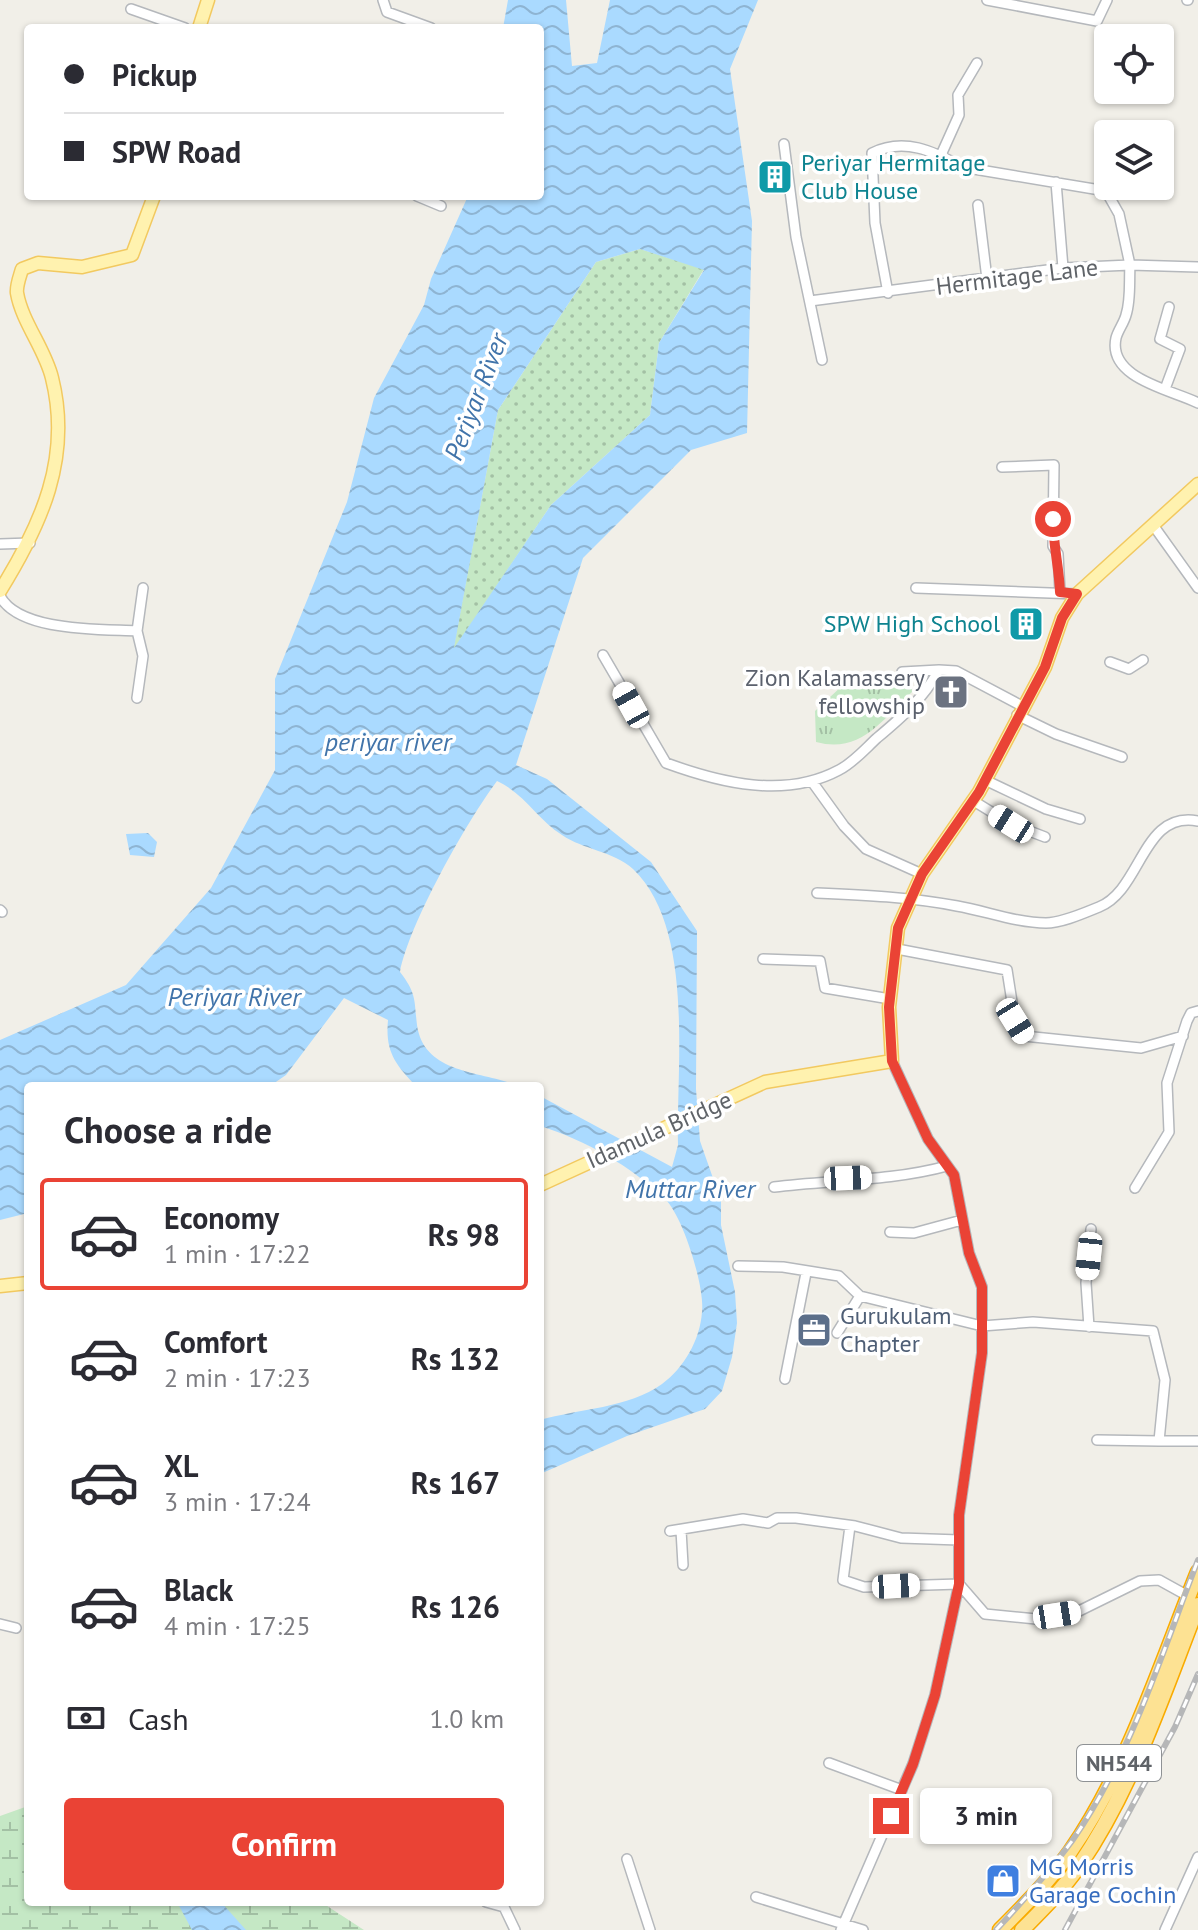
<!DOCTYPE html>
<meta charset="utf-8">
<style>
:root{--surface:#fff;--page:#f2f2f3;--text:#2b2b33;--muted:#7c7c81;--line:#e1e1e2;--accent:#ea4335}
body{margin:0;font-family:"PT Sans",sans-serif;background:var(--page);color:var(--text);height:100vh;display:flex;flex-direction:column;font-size:30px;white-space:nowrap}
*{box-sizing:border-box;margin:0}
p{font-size:26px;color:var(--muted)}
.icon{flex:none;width:44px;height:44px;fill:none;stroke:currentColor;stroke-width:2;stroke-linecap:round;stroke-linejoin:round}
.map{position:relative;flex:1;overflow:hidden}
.panel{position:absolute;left:24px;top:1082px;width:520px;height:824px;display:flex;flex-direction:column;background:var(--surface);border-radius:8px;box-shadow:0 2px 6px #0004}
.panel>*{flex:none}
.banner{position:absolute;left:24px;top:24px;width:520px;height:176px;border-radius:8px;box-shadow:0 2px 6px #0004;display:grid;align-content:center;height:176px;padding:0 40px;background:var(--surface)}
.buttons{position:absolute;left:1094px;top:24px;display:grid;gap:16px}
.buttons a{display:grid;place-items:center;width:80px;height:80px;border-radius:8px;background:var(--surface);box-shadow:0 2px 6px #0004;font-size:40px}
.end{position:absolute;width:36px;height:36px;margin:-18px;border:10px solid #ea4335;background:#fff;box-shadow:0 0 0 4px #fff}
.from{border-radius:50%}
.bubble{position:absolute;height:56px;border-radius:8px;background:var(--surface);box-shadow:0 2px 6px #0004;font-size:26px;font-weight:700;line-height:56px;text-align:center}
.car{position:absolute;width:24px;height:48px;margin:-24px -12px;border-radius:10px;box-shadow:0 0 6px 2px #0007;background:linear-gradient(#fff 24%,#345 0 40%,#fff 0 76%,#345 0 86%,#fff 0)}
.banner b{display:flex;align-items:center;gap:28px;height:76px;font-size:30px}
.banner b+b{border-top:2px solid var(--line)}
.banner i{width:20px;height:20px;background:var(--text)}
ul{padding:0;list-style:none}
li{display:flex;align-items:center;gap:24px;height:112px;margin:0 16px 12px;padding:0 24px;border:4px solid transparent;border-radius:8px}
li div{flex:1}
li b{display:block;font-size:30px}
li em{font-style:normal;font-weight:700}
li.on{border-color:var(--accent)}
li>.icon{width:72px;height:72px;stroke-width:1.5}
h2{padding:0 40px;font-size:36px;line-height:96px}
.pay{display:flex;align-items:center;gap:20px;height:88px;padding:0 40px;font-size:30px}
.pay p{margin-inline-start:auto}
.button{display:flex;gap:16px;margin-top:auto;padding:16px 40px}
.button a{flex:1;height:92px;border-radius:8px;background:var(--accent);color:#fff;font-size:32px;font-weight:700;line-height:92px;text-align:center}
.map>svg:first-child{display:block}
</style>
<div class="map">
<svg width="1198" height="1930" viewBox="0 0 1198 1930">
<defs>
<pattern id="grass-dots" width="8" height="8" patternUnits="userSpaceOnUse" patternTransform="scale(2)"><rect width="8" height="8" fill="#c5e8c5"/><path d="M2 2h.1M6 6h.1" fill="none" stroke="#a3c0a4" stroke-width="1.8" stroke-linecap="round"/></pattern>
<pattern id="wetland-marsh" width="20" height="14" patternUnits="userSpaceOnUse" patternTransform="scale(2)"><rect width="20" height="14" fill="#c5e8c5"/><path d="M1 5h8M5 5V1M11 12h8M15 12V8" fill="none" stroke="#a3c0a4"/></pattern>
<pattern id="park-tufts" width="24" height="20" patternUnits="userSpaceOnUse" patternTransform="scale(2)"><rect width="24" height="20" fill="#c5e8c5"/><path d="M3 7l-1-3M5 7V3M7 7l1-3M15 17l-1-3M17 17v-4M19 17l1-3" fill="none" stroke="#a3c0a4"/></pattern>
<pattern id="water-waves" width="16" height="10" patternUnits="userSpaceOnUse" patternTransform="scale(2)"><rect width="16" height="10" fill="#aadaff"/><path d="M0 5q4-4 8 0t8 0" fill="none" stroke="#8eb4d2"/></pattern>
</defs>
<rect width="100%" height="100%" fill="#f1efe8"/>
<path fill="url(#grass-dots)" d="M640 249 704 269 659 343 650 415 551 505 453 651 498 410 596 262Z"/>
<path fill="url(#wetland-marsh)" d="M28 1806V1902H321L364 1930H0V1816Z"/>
<path fill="url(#park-tufts)" d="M857 672 911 678 912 692C882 720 861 754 816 742L815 711Z"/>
<path fill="url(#water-waves)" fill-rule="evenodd" d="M508 0H566L572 66 597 63 610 0H758L730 69 752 221 747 433 691 450 583 558 516 765 547 779 651 862 697 931 696 1089 700 1141 721 1201V1225L735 1292 737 1323 732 1357 722 1391 705 1409 627 1436 540 1474V1420C578 1409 629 1408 662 1384 684 1368 700 1340 702 1312 705 1287 683 1216 665 1199 631 1166 585 1140 540 1126V1096L672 1167 678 1145C676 1066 695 928 633 869 613 851 584 850 562 835 537 819 525 794 497 781 467 821 409 924 400 972 417 994 414 1000 417 1025 424 1075 483 1071 519 1086H416C395 1064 385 1051 388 1020L344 998 286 1075 270 1086H28V1213L0 1220V1040L126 985 211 888 275 770V679L347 502 374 398 424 305 431 279 468 196H540V28H503ZM640 249 704 270 659 343 650 415 551 505 454 648 498 410 596 262Z
M148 833 157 842 154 857 130 855 126 834Z
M177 1902H221L246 1930H192Z"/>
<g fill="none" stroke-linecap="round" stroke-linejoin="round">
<defs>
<path id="minor" d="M383 0 387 12 431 28
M987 0 1097 21 1107 0
M1187 0H1188
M131 9 185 28
M784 144 796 237 822 360
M941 155 959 115 958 95 977 63
M1056 182 1063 268
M417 196 441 206
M978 205 987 279
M888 293 875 223 872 153C904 137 933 151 962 167L1106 191 1119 214 1130 265 1198 267
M810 301 1063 268 1130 265C1129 281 1131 300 1126 315 1124 323 1118 330 1116 338 1107 379 1173 390 1198 403
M1165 389 1180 349 1160 339 1169 307
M1002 467 1054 465 1053 546 1058 554 1060 592
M1153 525 1198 588
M0 544 30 543
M916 588 1077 594
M0 596C19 632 101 629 137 631
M603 655 666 763C721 783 785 799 839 770 853 763 865 749 877 738 902 717 923 699 939 670L956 671 1022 706
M1110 662 1129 669 1143 660
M902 672 939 670
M137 698 143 656 137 631 143 588
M1017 715 1056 734 1122 757
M985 780 1046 809 1080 819
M813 783 844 826 866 849 922 874
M972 800 1011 824 1045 837
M817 893C864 895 910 897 957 906 986 911 1017 923 1046 923 1062 923 1084 913 1099 907 1142 890 1142 810 1198 821
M0 910 2 912
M897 949 1007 970 1015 1021 1024 1036 1141 1048 1183 1036
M763 959 820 961 825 988 890 999
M774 1187C831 1180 892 1181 947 1166
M1135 1188 1169 1132 1167 1083 1187 1021 1191 1013 1198 1011
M890 1232 914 1233 962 1220
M738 1266 783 1267 839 1276 860 1296 982 1326 1033 1322 1153 1331 1165 1380 1159 1441H1198
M1089 1327 1086 1283 1091 1229
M837 1333 860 1296
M785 1379 806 1273
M1097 1440 1159 1441
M850 1526 843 1580 864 1587 959 1584 985 1614 1036 1619 1077 1612 1140 1581 1159 1580 1188 1596
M681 1530 683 1565
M670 1531 743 1519 768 1523 777 1518H796L855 1526 901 1538 959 1540
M0 1624 16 1628
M829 1763 902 1790
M627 1859 650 1930
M756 1897 863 1930
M486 1902 504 1907 515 1930
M841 1930 913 1764 935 1695 959 1584V1515L982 1353V1287L969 1253 954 1175 928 1139 892 1061
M1165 1930 1198 1857"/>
<path id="major" d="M199 28 208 0
M0 591C41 525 72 458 52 378 45 349 22 322 17 293 16 286 20 276 22 269L38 263 82 267 132 255 154 196
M540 1185 765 1082 892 1061 889 1007 898 928 922 874 979 792 1045 667 1062 618 1077 594 1198 484
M0 1286 28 1283"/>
<path id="highway" d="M1000 1930C1025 1905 1050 1880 1070 1852 1128 1768 1160 1666 1198 1572
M1022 1930C1042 1910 1063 1889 1079 1866 1133 1787 1163 1694 1198 1605"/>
</defs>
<use href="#minor" stroke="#b5b8bc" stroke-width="12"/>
<use href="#major" stroke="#f2c960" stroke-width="15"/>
<use href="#highway" stroke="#f9ab00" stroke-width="17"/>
<use href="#minor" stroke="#fff" stroke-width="9"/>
<use href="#major" stroke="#fff2af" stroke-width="12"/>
<use href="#highway" stroke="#fde293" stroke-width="14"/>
<defs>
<path id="rail" d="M996 1930C1023 1901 1049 1872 1072 1841 1130 1758 1162 1653 1198 1560
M1065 1930 1175 1727 1198 1674"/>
</defs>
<use href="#rail" stroke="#b6b7b8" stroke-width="6"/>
<use href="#rail" stroke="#fff" stroke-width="3" stroke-dasharray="9" stroke-linecap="butt"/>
</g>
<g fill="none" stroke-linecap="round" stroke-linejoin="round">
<path stroke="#ea4335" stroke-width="10" d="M891 1816 913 1764 935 1695 959 1584V1515L982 1353V1287L969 1253 954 1175 928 1139 892 1061 889 1007 898 928 922 874 979 792 1045 667 1062 618 1077 594 1060 592C1059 566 1053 545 1053 519"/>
</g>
<defs>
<symbol id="building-square" viewBox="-11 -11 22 22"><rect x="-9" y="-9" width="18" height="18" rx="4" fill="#0f9aa8" stroke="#fff"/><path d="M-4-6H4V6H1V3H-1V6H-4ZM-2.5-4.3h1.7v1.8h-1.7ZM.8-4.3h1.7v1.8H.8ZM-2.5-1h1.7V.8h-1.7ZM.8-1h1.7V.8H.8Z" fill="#fff"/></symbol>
<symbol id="church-square" viewBox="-11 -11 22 22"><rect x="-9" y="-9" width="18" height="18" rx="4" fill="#6b7280" stroke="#fff"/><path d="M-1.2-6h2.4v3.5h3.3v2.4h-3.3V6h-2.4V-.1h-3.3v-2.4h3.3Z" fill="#fff"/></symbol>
<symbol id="office-square" viewBox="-11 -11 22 22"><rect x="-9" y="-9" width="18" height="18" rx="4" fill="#5c6f8a" stroke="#fff"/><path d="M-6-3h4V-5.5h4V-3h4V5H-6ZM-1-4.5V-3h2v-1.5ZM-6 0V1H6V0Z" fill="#fff"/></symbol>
<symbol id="shop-square" viewBox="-11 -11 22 22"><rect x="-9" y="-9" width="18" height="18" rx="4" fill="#3f7fe0" stroke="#fff"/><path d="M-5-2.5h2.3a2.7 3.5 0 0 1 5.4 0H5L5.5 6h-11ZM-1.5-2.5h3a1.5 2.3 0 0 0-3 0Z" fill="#fff"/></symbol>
</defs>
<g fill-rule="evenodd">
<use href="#building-square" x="755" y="157" width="40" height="40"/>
<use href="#building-square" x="1006" y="604" width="40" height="40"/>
<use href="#church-square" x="931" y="672" width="40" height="40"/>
<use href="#office-square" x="794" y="1310" width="40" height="40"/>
<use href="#shop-square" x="983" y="1861" width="40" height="40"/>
</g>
<g text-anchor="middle" stroke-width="7" stroke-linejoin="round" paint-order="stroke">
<rect fill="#fff" stroke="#8f9295" stroke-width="2" x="1077" y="1745" width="84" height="36" rx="6"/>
<g font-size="22" font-weight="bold" fill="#5f6368">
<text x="1119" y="1771">NH544</text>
</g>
<g font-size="24" fill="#0d838f" stroke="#fff" text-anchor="start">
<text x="801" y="171">Periyar Hermitage<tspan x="801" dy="28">Club House</tspan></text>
<text x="1000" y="632" text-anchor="end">SPW High School</text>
</g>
<g font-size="24" fill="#5f6368" stroke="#fff">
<text transform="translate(1017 277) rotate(-7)" y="8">Hermitage Lane</text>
<text transform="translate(659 1130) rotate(-24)" y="8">Idamula Bridge</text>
</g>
<g font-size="24" fill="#5b616d" stroke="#fff" text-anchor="end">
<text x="925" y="686">Zion Kalamassery<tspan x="925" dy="28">fellowship</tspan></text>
</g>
<g font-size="24" fill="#4e5e75" stroke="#fff" text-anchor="start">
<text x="840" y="1324">Gurukulam<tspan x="840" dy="28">Chapter</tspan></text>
</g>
<g font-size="24" fill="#366cbe" stroke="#fff" text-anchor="start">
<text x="1029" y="1875">MG Morris<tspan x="1029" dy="28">Garage Cochin</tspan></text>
</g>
<g font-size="26" font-style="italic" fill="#4174aa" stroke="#fff">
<text transform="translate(476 397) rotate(-69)" y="9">Periyar River</text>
<text x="388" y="751">periyar river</text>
<text x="234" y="1006">Periyar River</text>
<text x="690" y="1198">Muttar River</text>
</g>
</g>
</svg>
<div class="buttons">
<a><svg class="icon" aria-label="locate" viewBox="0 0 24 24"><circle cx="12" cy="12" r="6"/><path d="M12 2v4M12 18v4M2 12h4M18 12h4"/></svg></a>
<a><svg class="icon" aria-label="layers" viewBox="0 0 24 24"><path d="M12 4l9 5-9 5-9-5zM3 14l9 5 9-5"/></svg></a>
</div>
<i class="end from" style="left:1053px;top:519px"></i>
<i class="end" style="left:891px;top:1816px"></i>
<div class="bubble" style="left:920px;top:1788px;width:132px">3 min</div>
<i class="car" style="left:631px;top:705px;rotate:331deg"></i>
<i class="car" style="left:1011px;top:824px;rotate:302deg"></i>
<i class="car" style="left:1015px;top:1021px;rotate:148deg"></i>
<i class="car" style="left:848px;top:1178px;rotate:88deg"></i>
<i class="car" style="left:1089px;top:1256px;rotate:186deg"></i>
<i class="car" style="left:896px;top:1586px;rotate:87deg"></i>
<i class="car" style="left:1057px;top:1615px;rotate:81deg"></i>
<div class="banner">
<b><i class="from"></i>Pickup</b>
<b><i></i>SPW Road</b>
</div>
<section class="panel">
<h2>Choose a ride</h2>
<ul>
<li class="on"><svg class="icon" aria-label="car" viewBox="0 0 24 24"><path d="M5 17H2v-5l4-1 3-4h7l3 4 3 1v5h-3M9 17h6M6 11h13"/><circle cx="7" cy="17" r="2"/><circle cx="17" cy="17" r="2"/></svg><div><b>Economy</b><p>1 min · 17:22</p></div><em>Rs 98</em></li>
<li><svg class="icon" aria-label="car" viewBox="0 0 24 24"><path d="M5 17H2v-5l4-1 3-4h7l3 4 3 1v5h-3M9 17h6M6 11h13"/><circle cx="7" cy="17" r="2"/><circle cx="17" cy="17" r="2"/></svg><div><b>Comfort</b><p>2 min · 17:23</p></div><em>Rs 132</em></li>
<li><svg class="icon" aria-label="car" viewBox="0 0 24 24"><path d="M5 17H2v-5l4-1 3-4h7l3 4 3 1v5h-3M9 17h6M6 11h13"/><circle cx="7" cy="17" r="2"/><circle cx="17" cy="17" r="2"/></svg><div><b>XL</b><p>3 min · 17:24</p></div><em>Rs 167</em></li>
<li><svg class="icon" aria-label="car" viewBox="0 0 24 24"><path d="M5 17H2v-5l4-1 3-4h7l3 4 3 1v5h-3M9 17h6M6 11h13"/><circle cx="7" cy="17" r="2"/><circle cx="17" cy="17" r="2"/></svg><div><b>Black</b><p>4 min · 17:25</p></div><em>Rs 126</em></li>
</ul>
<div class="pay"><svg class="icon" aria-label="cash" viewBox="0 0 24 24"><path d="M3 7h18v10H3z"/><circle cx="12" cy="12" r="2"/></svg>Cash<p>1.0 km</p></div>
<div class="button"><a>Confirm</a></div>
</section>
</div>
